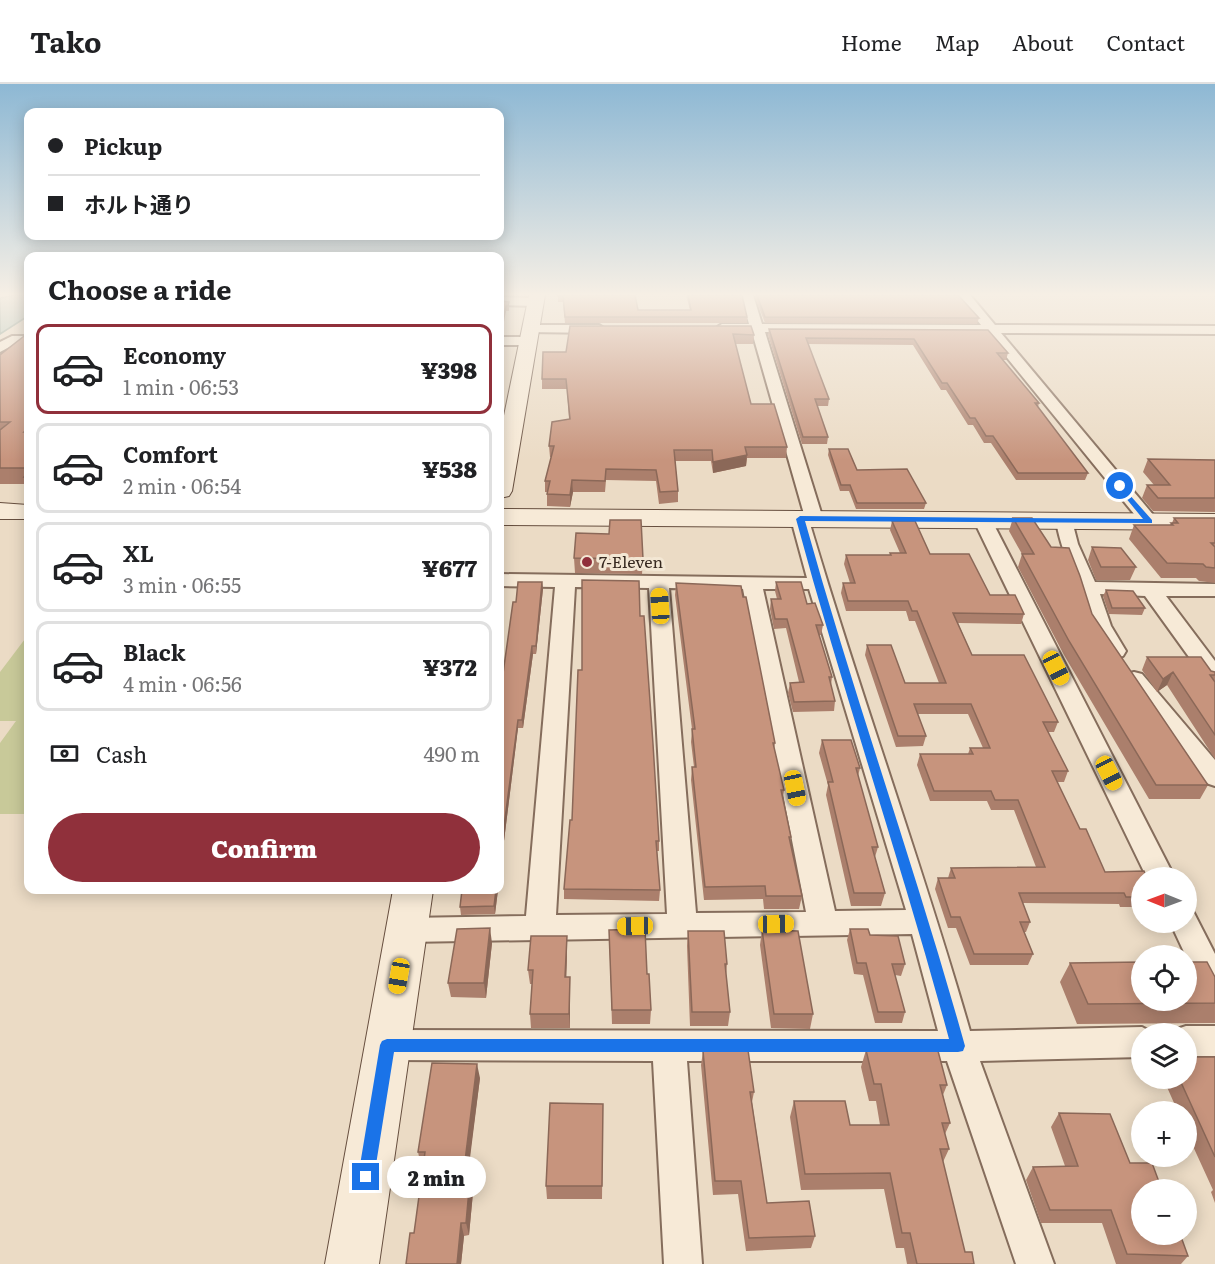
<!DOCTYPE html>
<meta charset="utf-8">
<style>
:root{--surface:#fff;--page:#f2f2f2;--text:#202124;--muted:#757577;--line:#e0e0e0;--accent:#90303b}
body{margin:0;font-family:Literata,"Noto Sans JP",serif;background:var(--page);color:var(--text);height:100vh;display:flex;flex-direction:column;font-size:22px;white-space:nowrap}
*{box-sizing:border-box;margin:0}
p{font-size:20px;color:var(--muted)}
.icon{flex:none;width:33px;height:33px;fill:none;stroke:currentColor;stroke-width:2;stroke-linecap:round;stroke-linejoin:round}
.map{position:relative;flex:1;overflow:hidden}
.sheet{position:absolute;left:24px;top:168px;width:480px;height:642px;display:flex;flex-direction:column;background:var(--surface);border-radius:12px;box-shadow:0 3px 15px #0003}
.sheet>*{flex:none}
.top-card{position:absolute;left:24px;top:24px;width:480px;height:132px;border-radius:12px;box-shadow:0 3px 15px #0003;display:grid;align-content:center;height:132px;padding:0 24px;background:var(--surface)}
.needle{width:39px;rotate:271deg}
.tools{position:absolute;left:1131px;top:783px;display:grid;gap:12px}
.tools a{display:grid;place-items:center;width:66px;height:66px;border-radius:50%;background:var(--surface);box-shadow:0 3px 15px #0003;font-size:30px}
.end{position:absolute;width:27px;height:27px;margin:-14px;border:8px solid #1a73e8;background:#fff;box-shadow:0 0 0 3px #fff}
.from{border-radius:50%}
.bubble{position:absolute;height:42px;border-radius:21px;background:var(--surface);box-shadow:0 3px 15px #0003;font-size:20px;font-weight:800;line-height:42px;text-align:center}
.car{position:absolute;width:18px;height:36px;margin:-18px -9px;border-radius:8px;box-shadow:0 0 4px 2px #0007;background:linear-gradient(#f5c518 24%,#345 0 40%,#f5c518 0 76%,#345 0 86%,#f5c518 0)}
.top-card b{display:flex;align-items:center;gap:21px;height:57px;font-size:22px}
.top-card b+b{border-top:2px solid var(--line)}
.top-card i{width:15px;height:15px;background:var(--text)}
ul{padding:0;list-style:none}
li{display:flex;align-items:center;gap:18px;height:90px;margin:0 12px 9px;padding:0 12px;border:3px solid var(--line);border-radius:12px}
li div{flex:1}
li b{display:block;font-size:22px}
li em{font-style:normal;font-weight:800}
li.active{border-color:var(--accent)}
li>.icon{width:54px;height:54px;stroke-width:1.5}
h2{padding:0 24px;font-size:27px;line-height:72px}
.pay{display:flex;align-items:center;gap:15px;height:66px;padding:0 24px;font-size:22px}
.pay p{margin-inline-start:auto}
.action{display:flex;gap:12px;margin-top:auto;padding:12px 24px}
.action a{flex:1;height:69px;border-radius:36px;background:var(--accent);color:#fff;font-size:24px;font-weight:800;line-height:69px;text-align:center}
header{display:flex;align-items:center;gap:36px;box-sizing:border-box;height:84px;padding:0 30px;background:var(--surface);border-bottom:2px solid var(--line)}
header strong{font-size:28px}
nav{display:flex;gap:33px;margin-inline-start:auto;font-size:21px}
.map>svg:first-child{display:block}
</style>
<header>
<strong>Tako</strong>
<nav><a>Home</a><a>Map</a><a>About</a><a>Contact</a></nav>
</header>
<div class="map">
<svg width="1215" height="1180" viewBox="0 0 1215 1180">
<rect width="100%" height="100%" fill="#ebdbc5"/>
<path fill="#c8c999" d="M28 551V730H0V659L16 637H0V588Z"/>
<path fill="#a6bfb5" stroke="#6e8c81" stroke-width="1.5" d="M15 211H28V232L0 250V214Z"/>
<g fill="none" stroke-linecap="round" stroke-linejoin="round">
<defs>
<path id="street" d="M741 211H753L762 240 981 241 957 211H970L995 241 1215 242V250L1001 249 1155 433 1158 437 1155 441H1143L987 249 765 248 823 435 820 439 810 440C860 610 921 776 970 947L1142 943 1155 950H1142V973L980 977 1054 1180H1016L947 977H687L702 1180H664L653 977 387 976 375 972 371 961 375 950 387 946 938 947 912 850 407 858 397 855 392 846 397 837 407 834 526 832 555 503 500 502V490L807 494 791 435 794 431 804 430 752 248H722L716 244 722 240H749ZM575 503 649 504 667 830 556 831ZM669 504 743 505 806 828 696 829ZM763 505H809L906 826 835 827Z
M500 213 536 214 542 218 536 222 500 221Z
M532 241H599L605 245 599 249 527 248 526 245Z
M12 252H28V260H15L0 268V258Z
M500 253H528L535 257 528 261H500Z
M983 432 989 433 992 437 1175 794H1147L974 437 977 433Z
M1065 432 1071 433 1078 460 1095 498 1215 500V512H1166L1215 577V600L1207 598 1145 512 1100 510 1111 542 1126 567 1123 572 1115 574 1107 572C1092 549 1087 529 1078 503 1069 481 1060 461 1056 437L1059 433Z
M1134 588 1142 590 1215 676V702L1206 699 1126 600 1123 595 1126 590Z
M1186 827 1194 829 1215 870V915L1204 911 1170 838H1186Z
M1186 942H1215V972H1186V950H1173L1174 946Z"/>
<path id="secondary" d="M529 211H545L512 407 509 412 500 414V351Z
M0 419 28 421V435H0Z
M500 425 1215 430V446L500 441Z
M393 806H433L379 1180H325Z"/>
</defs>
<use href="#street" stroke="#856d5c" stroke-width="4"/>
<use href="#secondary" stroke="#674f3f" stroke-width="2"/>
<use href="#street" fill="#f7ead7" fill-rule="evenodd"/>
<use href="#secondary" fill="#f7ead7" fill-rule="evenodd"/>
</g>
<path fill="#ab7f6c" d="M558 211 638 226H690L686 211H742L747 233V239H565L563 218H558Z
M754 211H958L979 234 977 240 765 239Z
M500 217 509 218V227H506L504 238H500Z
M570 242 754 251 753 260H735L751 320 787 363 786 374H747L746 382 713 389 711 377H675L678 407V418L659 420 656 397 606 396 605 408H573L570 423 547 422V408H545V397L551 373H550L549 362 569 335 567 305H542V295L566 268Z
M769 245 988 246 1008 269 1006 276H1002L1039 319 1038 323 1088 389 1085 396H1016L991 359H984L973 341H968L946 306H941L913 261 808 260 829 315 828 322H817L828 353 827 360H802L768 251Z
M28 249V405L27 400H0V271Z
M829 365 857 386 926 419 924 425H856L849 407H840L828 371Z
M1148 375 1215 376V428L1153 427 1142 414 1147 401H1154L1143 388Z
M1013 434 1092 530 1208 701 1200 715H1149L1064 571 1018 483 1022 470 1009 447Z
M1174 434H1215V499L1199 497 1196 494H1161L1129 455 1134 441H1170L1171 439H1172Z
M892 437 930 470 990 511 1024 530 1021 540 958 539 972 571 1058 638 1054 648H1048L1068 687 1064 698H1057L1080 745 1105 788 1142 794V823H1120L1119 820 1023 819 1030 838 1026 848H1024L1033 870 1028 881H970L956 844H948L935 805 938 794H948L951 784 1036 783 1014 726H991L987 717H930L917 681 920 670H968L970 664H983L968 630H917L926 652 923 662 896 663 865 571 867 561 905 599H939L915 537H909L906 527H846L841 509 843 499H850L844 480 846 471H890V469H900L890 446Z
M609 450 643 475 642 490 575 489 574 474Z
M1092 463 1136 483 1130 496H1096L1088 476Z
M542 498 543 505 536 570H533L523 644H518L503 765 504 773 501 801H500V611L516 518Z
M776 498 807 520 823 541 821 551H819L832 593 831 601 835 617 834 627 793 628 788 609 790 599 799 598 786 544 774 545 770 525 771 515H777L775 507Z
M676 499 743 513 775 659 774 665 784 706 783 713 791 753 790 760 802 812 799 825H764L763 815 704 816 691 696 692 683H694L691 658 692 645 675 511Z
M1106 506 1145 524 1142 531 1109 530 1103 512Z
M640 532 659 757V767H657L660 806 659 817 564 815V805L572 736 582 586Z
M1147 573 1215 588V675L1167 601 1157 608 1142 586Z
M822 656 860 684 858 692 878 763 875 773 885 809 881 822H851L826 711 828 701 819 669Z
M462 806H498L495 830 461 831 460 823Z
M850 845 870 851 905 880 901 892 895 891 905 928 902 939H875L863 891 854 890 847 856Z
M609 846 647 890 651 926 650 940H612Z
M762 846 813 930 810 945 771 944 760 861Z
M688 847 727 880 726 891 730 928 728 942H690L687 862Z
M567 852V866L566 893H570V944H531L530 930 532 900H530L528 886Z
M492 859 486 914 451 913 448 899Z
M1070 879 1215 893V939L1077 940 1060 898Z
M866 966 947 1001 943 1011 950 1039 945 1050 949 1065 943 1078 965 1168 974 1180H907L904 1164H896L884 1105 801 1106 790 1033 794 1017 850 1041H880L876 1017H869L861 983Z
M703 967 754 1008 752 1018 767 1119 815 1152 811 1164 746 1167 738 1110 713 1111 701 981Z
M1215 973V1119L1211 1108 1213 1106 1186 1047V1028H1178L1163 994H1186Z
M480 994 468 1085 474 1098 469 1151 464 1152 461 1180H406L414 1149 423 1082H421L418 1068Z
M603 1020 602 1115H547L546 1102Z
M1059 1029 1130 1079 1188 1172 1181 1180H1116L1102 1139H1041L1026 1096 1033 1083 1065 1082 1051 1043Z"/>
<path fill="#8b6858" d="M747 371 746 382 713 389V378Z
M572 396 573 408 570 423V411Z
M542 498 543 505 536 570V562Z
M532 562 533 570 523 644 522 636Z
M1173 588 1167 601 1157 608 1163 595Z
M518 636V644L502 773 501 765Z
M503 765 504 773 501 801 500 793Z
M496 806H498L495 830 494 822Z
M490 844 492 859 486 914 484 899Z
M567 852V866L566 908 565 893Z
M570 893V944L569 930Z
M477 980 480 994 467 1098 464 1085Z
M471 1084 474 1098 469 1151 466 1139Z
M461 1139 464 1152 461 1180H457Z"/>
<path fill="#c7947d" stroke="#8b6858" stroke-width="1.5" d="M558 211H635L638 226H691L688 211H742L747 233H565L563 212H558Z
M757 211H958L979 234 765 233Z
M500 217 509 218 508 222H506L504 232H500Z
M570 242H751L754 251 733 250 751 320H774L787 363H745L747 371 713 378 712 366H674L678 407 660 408 656 386 606 385 605 397 572 396 570 411 547 410 550 397H545L554 362H549L552 338 570 335 566 295H542L543 268H566Z
M769 245 988 246 1008 269H997L1039 319H1035L1088 389H1018L993 352H986L975 334H970L947 299H942L914 255 806 254 829 315H815L828 353H803Z
M28 249V344L24 348H28V384H0V346L10 338H0V271Z
M829 365H848L857 386 907 385 926 419H857L850 401H841Z
M1148 375 1215 376V414H1158L1147 401H1170Z
M28 388V393H24Z
M1013 434H1032L1051 463 1069 464 1080 492 1092 530 1208 701H1156L1069 557 1022 470H1034Z
M1174 434H1215V459H1211L1215 463V484L1206 483 1203 480 1167 479 1134 441H1173L1171 439H1178Z
M610 436H641L643 475 574 474 576 449 609 450Z
M892 437H915L930 470H969L990 511H1015L1024 530 953 529 972 571H1024L1058 638H1043L1068 687H1052L1080 745H1086L1105 788 1144 787 1147 794H1142V813H1126L1124 809H1019L1030 838H1020L1033 870H974L960 833H951L938 794H955L951 784 1045 783 1018 716H995L991 707H934L920 670H973L970 664H990L971 620H914L926 652H898L867 561H891L905 599H946L917 527H912L908 517H848L843 499H855L846 471H891L890 469H906Z
M1092 463 1121 464 1136 483H1101Z
M582 496 639 497 640 532H644L653 660 659 757H656L660 806 564 805 570 736H572L578 586H582Z
M518 498H542L536 562H532L522 636H518L501 765H503L500 793V611L513 518H516Z
M776 498H801L807 520 815 519 823 541H816L832 593H829L835 617 794 618 790 599 804 598 787 535H775L771 515H781Z
M676 499 741 502 743 513H746L775 659H773L784 706H781L791 753H789L802 812H766L765 802 705 803 692 683H696L692 645H695Z
M1106 506 1133 507 1145 524H1112Z
M1147 573H1201L1211 587 1215 588V591H1210L1215 598V651L1173 588 1163 595Z
M822 656H851L860 684H856L878 763H872L885 809H854L828 698H833Z
M462 806H496L494 822 460 823Z
M490 844 484 899H448L457 845Z
M645 845 647 890H649L651 926H612L609 846Z
M850 845H868L870 851 898 852 905 880H892L905 928H878L866 879H857Z
M762 846 798 847 813 930H774Z
M688 847H724L727 880H725L730 928H692Z
M531 852H567L565 893H570L569 930H530L533 886H528Z
M1142 878V916H1186V878H1207L1215 893V919L1088 920 1070 879Z
M748 966 754 1008H750L767 1119 809 1117 815 1152 749 1154 741 1097H715L703 967Z
M866 966 938 967 947 1001H940L950 1039H942L949 1065H940L965 1168H972L974 1180H917L910 1149H902L890 1089 805 1090 794 1017H845L850 1041H889L881 1000H874Z
M1186 973H1215V1073L1179 994H1186Z
M432 979 477 980 464 1085 471 1084 466 1139H461L457 1180H406L410 1149H414L425 1068H418Z
M550 1019 603 1020 602 1102H546Z
M1059 1029 1110 1030 1130 1079H1152L1162 1106H1142V1150H1180L1188 1172 1127 1170 1111 1126H1050L1033 1083 1078 1082Z"/>
<linearGradient id="sky" x2="0" y2="1"><stop stop-color="#8db8d4"/><stop offset="0.56" stop-color="#f6efe5"/><stop offset="1" stop-color="#f6efe5" stop-opacity="0"/></linearGradient>
<rect width="1215" height="376" fill="url(#sky)"/>
<path fill="#1a73e8" d="M1120 400 1152 436V439L805 437C854 613 916 786 965 962L963 967 958 968H394L374 1093 372 1098 366 1101 360 1098 358 1093 380 961 382 957 387 955H949C902 781 843 609 796 435L800 432 1143 435 1116 402Z"/>
<circle fill="#90303b" stroke="#f3e7d4" stroke-width="2" cx="587" cy="478" r="6"/>
<g text-anchor="middle" stroke-width="6" stroke-linejoin="round" paint-order="stroke">
<g font-size="16" fill="#36281f" stroke="#f3e7d4" text-anchor="start">
<text x="599" y="484">7-Eleven</text>
</g>
</g>
</svg>
<div class="tools">
<a><svg class="needle" viewBox="-14 -14 28 28"><path d="M0-13l5 13h-10z" fill="#e53935"/><path d="M0 13l5-13h-10z" fill="#757577"/></svg></a>
<a><svg class="icon" aria-label="locate" viewBox="0 0 24 24"><circle cx="12" cy="12" r="6"/><path d="M12 2v4M12 18v4M2 12h4M18 12h4"/></svg></a>
<a><svg class="icon" aria-label="layers" viewBox="0 0 24 24"><path d="M12 4l9 5-9 5-9-5zM3 14l9 5 9-5"/></svg></a>
<a>+</a>
<a>−</a>
</div>
<i class="end from" style="left:1120px;top:402px"></i>
<i class="end" style="left:366px;top:1093px"></i>
<div class="bubble" style="left:387px;top:1072px;width:99px">2 min</div>
<i class="car" style="left:660px;top:522px;rotate:356deg"></i>
<i class="car" style="left:1056px;top:584px;rotate:153deg"></i>
<i class="car" style="left:1109px;top:689px;rotate:153deg"></i>
<i class="car" style="left:795px;top:704px;rotate:168deg"></i>
<i class="car" style="left:776px;top:840px;rotate:89deg"></i>
<i class="car" style="left:635px;top:842px;rotate:269deg"></i>
<i class="car" style="left:399px;top:892px;rotate:190deg"></i>
<div class="top-card">
<b><i class="from"></i>Pickup</b>
<b><i></i>ホルト通り</b>
</div>
<section class="sheet">
<h2>Choose a ride</h2>
<ul>
<li class="active"><svg class="icon" aria-label="car" viewBox="0 0 24 24"><path d="M5 17H2v-5l4-1 3-4h7l3 4 3 1v5h-3M9 17h6M6 11h13"/><circle cx="7" cy="17" r="2"/><circle cx="17" cy="17" r="2"/></svg><div><b>Economy</b><p>1 min · 06:53</p></div><em>¥398</em></li>
<li><svg class="icon" aria-label="car" viewBox="0 0 24 24"><path d="M5 17H2v-5l4-1 3-4h7l3 4 3 1v5h-3M9 17h6M6 11h13"/><circle cx="7" cy="17" r="2"/><circle cx="17" cy="17" r="2"/></svg><div><b>Comfort</b><p>2 min · 06:54</p></div><em>¥538</em></li>
<li><svg class="icon" aria-label="car" viewBox="0 0 24 24"><path d="M5 17H2v-5l4-1 3-4h7l3 4 3 1v5h-3M9 17h6M6 11h13"/><circle cx="7" cy="17" r="2"/><circle cx="17" cy="17" r="2"/></svg><div><b>XL</b><p>3 min · 06:55</p></div><em>¥677</em></li>
<li><svg class="icon" aria-label="car" viewBox="0 0 24 24"><path d="M5 17H2v-5l4-1 3-4h7l3 4 3 1v5h-3M9 17h6M6 11h13"/><circle cx="7" cy="17" r="2"/><circle cx="17" cy="17" r="2"/></svg><div><b>Black</b><p>4 min · 06:56</p></div><em>¥372</em></li>
</ul>
<div class="pay"><svg class="icon" aria-label="cash" viewBox="0 0 24 24"><path d="M3 7h18v10H3z"/><circle cx="12" cy="12" r="2"/></svg>Cash<p>490 m</p></div>
<div class="action"><a>Confirm</a></div>
</section>
</div>
